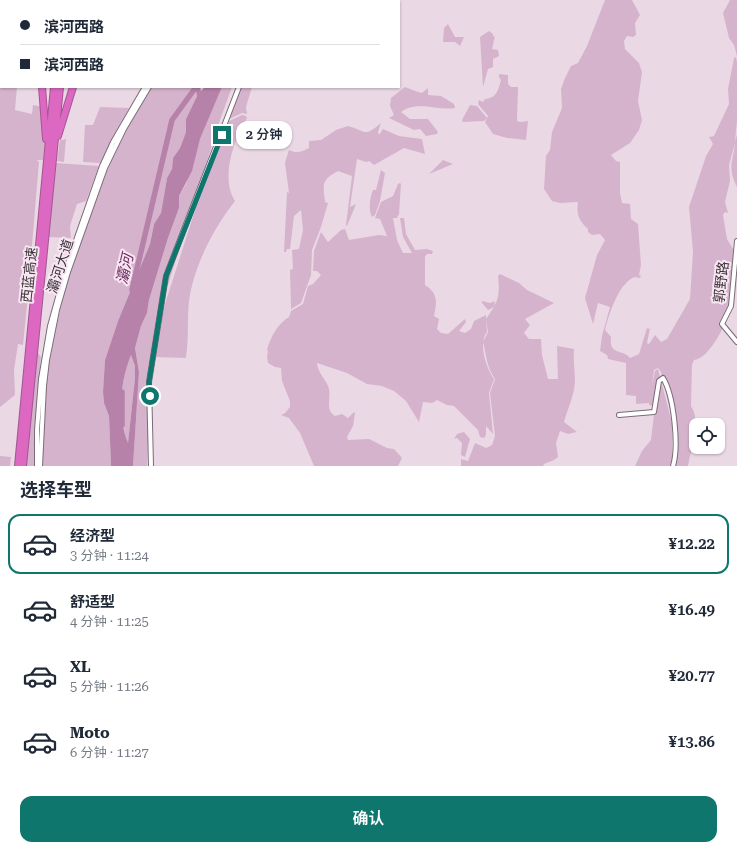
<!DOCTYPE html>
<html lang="zh">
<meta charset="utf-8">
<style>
:root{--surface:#fff;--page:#f6f6f7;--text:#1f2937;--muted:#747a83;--line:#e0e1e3;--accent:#0f766e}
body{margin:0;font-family:"Roboto Serif","Noto Sans SC",serif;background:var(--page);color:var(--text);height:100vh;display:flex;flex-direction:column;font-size:15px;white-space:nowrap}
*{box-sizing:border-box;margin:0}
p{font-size:13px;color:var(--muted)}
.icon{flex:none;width:22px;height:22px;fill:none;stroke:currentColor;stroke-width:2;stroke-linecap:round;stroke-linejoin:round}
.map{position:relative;height:466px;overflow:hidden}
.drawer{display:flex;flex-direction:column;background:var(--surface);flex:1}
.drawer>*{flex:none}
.hud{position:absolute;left:0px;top:0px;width:400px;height:88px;box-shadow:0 1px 3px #0004;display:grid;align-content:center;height:88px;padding:0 20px;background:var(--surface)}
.fabs{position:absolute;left:689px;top:418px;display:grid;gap:8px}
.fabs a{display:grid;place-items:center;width:36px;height:36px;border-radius:8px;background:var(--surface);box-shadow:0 1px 3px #0004;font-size:20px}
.end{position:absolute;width:18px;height:18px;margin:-9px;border:5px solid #0f766e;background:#fff;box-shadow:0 0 0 2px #fff}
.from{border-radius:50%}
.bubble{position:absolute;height:28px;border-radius:12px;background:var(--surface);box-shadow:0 1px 3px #0004;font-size:13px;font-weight:600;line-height:28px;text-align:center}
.hud b{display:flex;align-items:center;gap:14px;height:38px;font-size:15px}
.hud b+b{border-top:1px solid var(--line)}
.hud i{width:10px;height:10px;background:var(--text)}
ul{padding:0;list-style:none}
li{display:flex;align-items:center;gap:12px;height:60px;margin:0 8px 6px;padding:0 12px;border:2px solid transparent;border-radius:12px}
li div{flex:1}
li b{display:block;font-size:15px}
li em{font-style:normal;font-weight:600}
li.active{border-color:var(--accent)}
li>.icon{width:36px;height:36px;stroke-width:1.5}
h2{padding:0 20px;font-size:18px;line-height:48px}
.cta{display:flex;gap:8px;margin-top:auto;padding:8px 20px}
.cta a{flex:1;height:46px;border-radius:12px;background:var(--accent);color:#fff;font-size:16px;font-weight:600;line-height:46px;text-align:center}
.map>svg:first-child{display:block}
</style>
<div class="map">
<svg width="737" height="466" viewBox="0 0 737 466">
<rect width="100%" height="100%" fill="#ead9e5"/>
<path fill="#d6b3cc" d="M605 0H632L640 15 635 23 636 35 633 37 627 36 624 41 625 49 639 63 642 72 638 101 642 120 639 130 630 143 611 155 616 161 620 162V193L622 203 630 204 631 219 638 224 641 265 639 275 641 276 640 278 635 277C619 282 609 314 605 330L611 337C609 356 621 348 630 358L639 354 647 328 649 329 650 328 647 343 649 344 655 335 661 342 667 339 690 299 693 252 689 207 706 156 713 144 709 137 714 136 729 104 728 89 734 58 736 57 737 62V121L735 141 737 135V187C727 167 733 163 735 143L729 165 730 181 725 202 728 213 725 212 723 215 727 239 733 249H737C736 267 737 287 732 304 728 320 711 358 694 360L692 365 691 406C702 423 691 448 688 466H673L674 462 673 423 661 372 658 368 654 370 652 386 655 371 658 369 672 423V464L671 466H635L642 451 651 440 655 406 649 405V403L636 404V396L626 395V363L608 359 607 355 600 351 602 336 610 307 598 303 593 324 585 298 597 255 605 240 600 234 592 235 588 232V229C579 221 576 214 578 202L560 203 552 201 544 189 546 156 550 150 552 132 562 108 561 89 565 78 571 66 578 63 587 46Z
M730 0H737V56L734 45 729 38 723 13Z
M448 24 455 37H464L460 46 455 42H443L444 28Z
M489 31 493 34V37L495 36 492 49 498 50 499 56 493 59V67L488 69 483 87 480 37Z
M0 38 1 87H17L15 110 32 114 33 105 44 107 46 135 43 160H37L39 162 28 293 26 294 28 295 23 345 18 344 14 370 15 395 0 407Z
M499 74 508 75V84L511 87H518L517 121 520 122 528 121 526 140 507 138 493 134 485 122 488 116 478 104 479 100 483 102 485 99C497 98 498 90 501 80L499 77Z
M152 87H195L197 96 186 119V132L180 148 173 158 172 169 167 178 161 213 154 224 150 244 118 321 105 360 103 392 104 403 109 416 111 466H42L44 398 47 372 54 333 68 278 105 175 115 150Z
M222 87H232L220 120 156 323 151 365 147 466H133L139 372 135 348 141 326 147 313 149 300 168 238 179 208V196L186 184 200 139Z
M236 87H252L246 107 247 114 242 113 223 122Z
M405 87 418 92 422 93 428 88V95L441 96 454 104 455 108C438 111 416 100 401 112L410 119H428L438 132 437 134 426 136 420 129 414 130 389 118 394 115 390 106 391 98Z
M470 105 477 106 487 118 484 121 463 122 462 120Z
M100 107 129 108 112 138 100 163 83 162 85 125H93Z
M242 115 246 116 247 118C234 140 220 177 235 201 213 229 194 266 189 301 187 320 189 338 186 357L185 358 155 357 157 339 165 304 221 129 223 124Z
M381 123 378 132 379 135 383 129 399 136 422 139 425 154 404 148 374 165 369 161 366 162 357 159 350 207 356 204 347 226 346 225 352 176 338 171C321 180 323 184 325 202L328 203 321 227 312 250 311 275 301 303 291 309 290 270 293 269 292 250 299 249 303 230 301 210 294 216 290 249H287L286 252H284L287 192 289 193 285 163 289 150C298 154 301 152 309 148V141L321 140 336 130 348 126C366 131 364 138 381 123Z
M66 138 64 162 57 161 60 139 64 140Z
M443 160 453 164 429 174Z
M56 163 99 166 86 201 77 204 70 226 71 238 48 237Z
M381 170 385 173 380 201 375 215 372 217C368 210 370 197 373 190H376Z
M400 183 401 184 399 214 397 218H393L397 240 403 253H412L403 237 400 218H404L406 234 415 250 427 249 433 251 432 254H427L425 257V285C438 293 437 302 434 316L439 319 437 329 441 333 448 334 465 319 466 322 459 331 465 333 471 329 474 321 486 315V319L494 307 488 310 482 303V301L490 303 495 301 494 306C500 298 499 285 498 276L500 274 519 283 527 290 554 303 525 319 530 325 524 333 529 339H541L542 355 548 379H558L557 346 574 349C573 360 575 371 575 382 574 396 568 408 564 422L577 432 568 434 560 431 556 443 558 457 554 460 544 464 543 466H461V459L468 461 475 443 486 448 492 445 495 436 490 393 495 379C486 366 487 357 483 342L488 332 486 319 487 332C478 343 486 368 494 379L489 393 493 434 486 426V435L484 438 480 437 478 430 454 406 447 405 437 400 432 403 423 402 419 422 406 401 394 391 382 386 367 384 347 373 317 363C318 374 327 380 329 389 331 399 325 410 335 416L342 414 348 418 354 412 355 413 353 426 347 437 348 440 369 439 387 448 394 449 402 458 398 466H314L300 433 289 418 281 415 285 413 290 407V401L282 381 281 368 275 367 268 363 267 357 268 351 267 350C270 338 278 323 289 317L291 311 303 304 308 286 313 284 321 275 317 271H313L314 251 321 232 328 242 341 230 345 229 349 240 379 235 387 236 380 219 375 218 381 202 393 196 398 184Z
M36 350 41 357 36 414 35 466H25Z
M131 354 135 366V378L128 444C118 415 119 384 131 354Z
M464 432 470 439 465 457 461 455 462 443 457 438 454 439 457 434Z
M0 456 11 457 10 466H0Z"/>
<path fill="#b782a9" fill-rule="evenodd" d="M195 87H200L201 91 205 87H222L200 139 192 171 179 196V208L168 238 149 300 147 313 141 326 135 348 139 372 133 466H111L109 416 104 403 103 392 105 360 118 321 150 244 154 224 161 213 167 178 172 169 173 158 180 148 186 132V119L197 96ZM131 355 135 366V378L128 443C117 416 120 382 131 355Z"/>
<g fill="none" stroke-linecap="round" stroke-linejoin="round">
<path stroke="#b782a9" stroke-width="5.5" d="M132 290 172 120 196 87
M122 392V425"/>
<defs>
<path id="minor" d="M163 0V1
M166 0 167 1
M252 1V0
M737 241 731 306 722 324 737 342
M619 415 654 412 659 381 663 378C674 396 679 446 673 466
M37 466V430L41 379 50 326 65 272 102 166 113 142 145 87
M40 466 44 386 47 360 57 310 68 272 105 168 124 129 149 87
M151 466 149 382 166 276 239 87"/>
<path id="highway" d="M74 0V1
M56 1 57 0
M63 1V0
M68 1V0
M42 87 46 139
M58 136 73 87
M18 466 54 87
M23 466 60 87"/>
</defs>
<use href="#minor" stroke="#7a6b76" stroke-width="6"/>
<use href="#highway" stroke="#a45692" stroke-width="8"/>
<use href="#minor" stroke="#fff" stroke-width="4"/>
<use href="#highway" stroke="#dc68c2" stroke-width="6"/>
</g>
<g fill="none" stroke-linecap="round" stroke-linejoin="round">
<path stroke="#0f766e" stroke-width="5" d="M150 396 149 382 166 276 222 135"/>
</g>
<g text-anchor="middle" stroke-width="4" stroke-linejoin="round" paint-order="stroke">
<g font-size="14" fill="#3c363a" stroke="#f8e6f2">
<text transform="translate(60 266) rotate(-72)" y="5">灞河大道</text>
<text transform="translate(29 275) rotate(-84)" y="5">西蓝高速</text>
<text transform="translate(721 282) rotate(-83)" y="5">郭野路</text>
</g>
<g font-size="15" font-style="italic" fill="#6e2d60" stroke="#f8e6f2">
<text transform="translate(125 269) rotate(-77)" y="5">灞河</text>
</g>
</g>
</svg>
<div class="fabs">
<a><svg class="icon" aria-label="locate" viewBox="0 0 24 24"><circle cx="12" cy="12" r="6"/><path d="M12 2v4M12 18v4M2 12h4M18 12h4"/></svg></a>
</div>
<i class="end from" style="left:150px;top:396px"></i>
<i class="end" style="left:222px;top:135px"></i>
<div class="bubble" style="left:236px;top:121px;width:56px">2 分钟</div>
<div class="hud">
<b><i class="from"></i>滨河西路</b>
<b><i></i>滨河西路</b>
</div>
</div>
<section class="drawer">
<h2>选择车型</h2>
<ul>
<li class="active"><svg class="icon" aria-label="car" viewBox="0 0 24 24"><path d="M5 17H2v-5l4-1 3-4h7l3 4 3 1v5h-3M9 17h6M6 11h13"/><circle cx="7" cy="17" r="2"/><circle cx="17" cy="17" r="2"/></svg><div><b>经济型</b><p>3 分钟 · 11:24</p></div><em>¥12.22</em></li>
<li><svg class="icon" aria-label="car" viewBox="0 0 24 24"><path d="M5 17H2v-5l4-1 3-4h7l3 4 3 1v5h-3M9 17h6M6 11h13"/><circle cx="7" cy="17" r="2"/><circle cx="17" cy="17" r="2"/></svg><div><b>舒适型</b><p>4 分钟 · 11:25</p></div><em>¥16.49</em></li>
<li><svg class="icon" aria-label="car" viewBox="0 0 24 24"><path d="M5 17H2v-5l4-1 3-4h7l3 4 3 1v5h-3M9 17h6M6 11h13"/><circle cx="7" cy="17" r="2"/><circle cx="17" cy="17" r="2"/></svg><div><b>XL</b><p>5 分钟 · 11:26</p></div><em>¥20.77</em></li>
<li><svg class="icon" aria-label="car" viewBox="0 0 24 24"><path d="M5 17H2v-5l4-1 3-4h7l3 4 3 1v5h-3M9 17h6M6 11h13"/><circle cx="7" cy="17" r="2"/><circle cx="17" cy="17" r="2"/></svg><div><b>Moto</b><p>6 分钟 · 11:27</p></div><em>¥13.86</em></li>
</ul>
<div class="cta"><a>确认</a></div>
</section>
